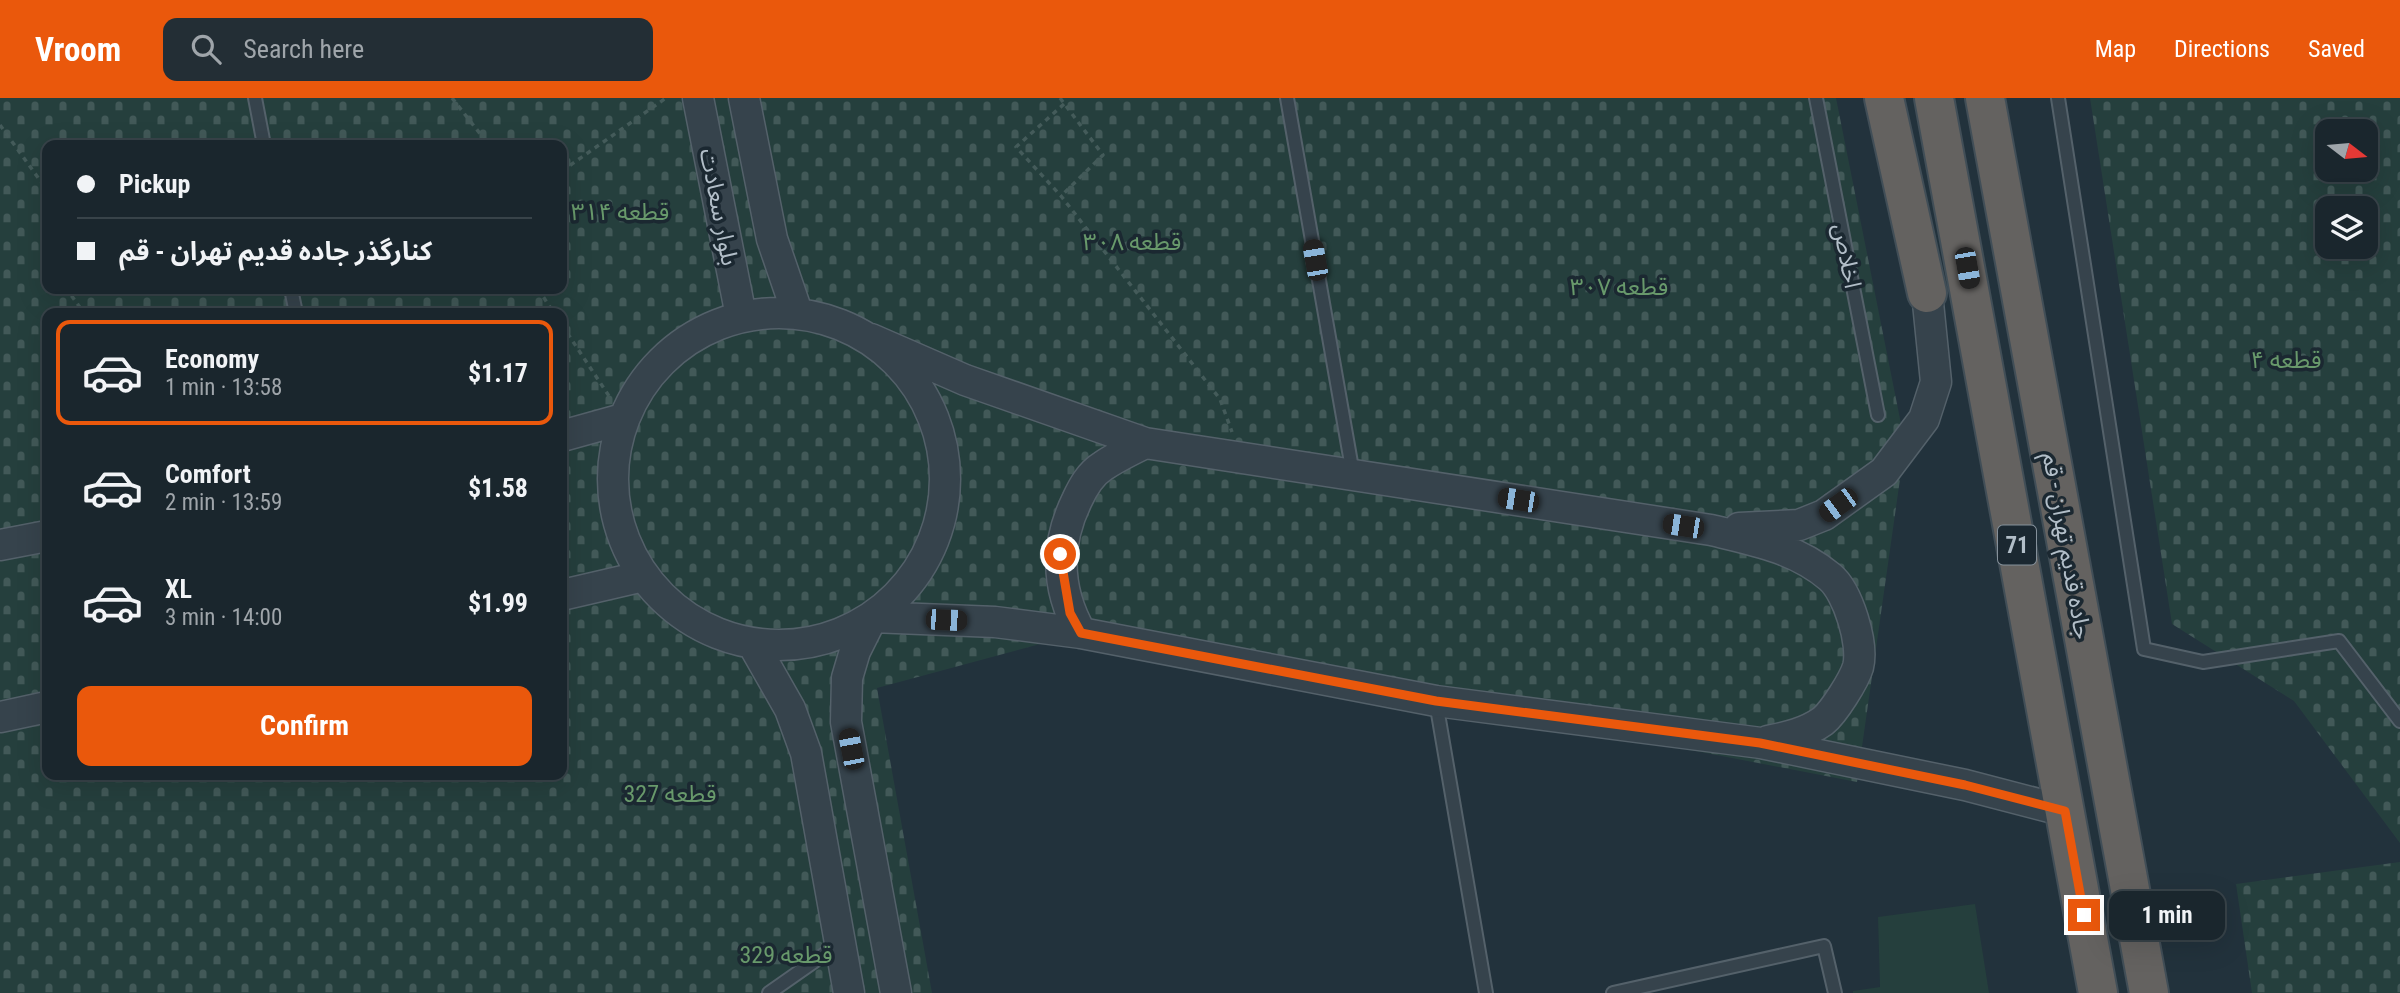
<!DOCTYPE html>
<meta charset="utf-8">
<style>
:root{--surface:#1a262d;--page:#232e35;--text:#f1f3f6;--muted:#9fa5aa;--line:#384349;--accent:#ea580c}
body{margin:0;font-family:"Roboto Condensed","Noto Sans Arabic",sans-serif;background:var(--page);color:var(--text);height:100vh;display:flex;flex-direction:column;font-size:26px;white-space:nowrap}
*{box-sizing:border-box;margin:0}
p{font-size:23px;color:var(--muted)}
.icon{flex:none;width:38px;height:38px;fill:none;stroke:currentColor;stroke-width:2;stroke-linecap:round;stroke-linejoin:round}
.map{position:relative;flex:1;overflow:hidden}
.sheet{position:absolute;left:42px;top:210px;width:525px;height:472px;display:flex;flex-direction:column;background:var(--surface);border-radius:14px;box-shadow:0 7px 28px #0002,0 0 0 2px var(--line)}
.sheet>*{flex:none}
.banner{position:absolute;left:42px;top:42px;width:525px;height:154px;border-radius:14px;box-shadow:0 7px 28px #0002,0 0 0 2px var(--line);display:grid;align-content:center;height:154px;padding:0 35px;background:var(--surface)}
.needle{width:46px;rotate:106deg}
.buttons{position:absolute;left:2315px;top:21px;display:grid;gap:14px}
.buttons a{display:grid;place-items:center;width:63px;height:63px;border-radius:14px;background:var(--surface);box-shadow:0 7px 28px #0002,0 0 0 2px var(--line);font-size:35px}
.end{position:absolute;width:32px;height:32px;margin:-16px;border:9px solid #ea580c;background:#fff;box-shadow:0 0 0 4px #fff}
.from{border-radius:50%}
.bubble{position:absolute;height:49px;border-radius:14px;background:var(--surface);box-shadow:0 7px 28px #0002,0 0 0 2px var(--line);font-size:23px;font-weight:700;line-height:49px;text-align:center}
.car{position:absolute;width:21px;height:42px;margin:-21px -10px;border-radius:9px;box-shadow:0 0 5px 2px #0007;background:linear-gradient(#222 24%,#8ab4d8 0 40%,#222 0 76%,#8ab4d8 0 86%,#222 0)}
.banner b{display:flex;align-items:center;gap:24px;height:66px;font-size:26px}
.banner b+b{border-top:2px solid var(--line)}
.banner i{width:18px;height:18px;background:var(--text)}
ul{padding:12px 0 0;list-style:none}
li{display:flex;align-items:center;gap:21px;height:105px;margin:0 14px 10px;padding:0 21px;border:4px solid transparent;border-radius:14px}
li div{flex:1}
li b{display:block;font-size:26px}
li em{font-style:normal;font-weight:700}
li.selected{border-color:var(--accent)}
li>.icon{width:63px;height:63px;stroke-width:1.5}
.action{display:flex;gap:14px;margin-top:auto;padding:14px 35px}
.action a{flex:1;height:80px;border-radius:14px;background:var(--accent);color:#fff;font-size:28px;font-weight:700;line-height:80px;text-align:center}
header{display:flex;align-items:center;gap:42px;box-sizing:border-box;height:98px;padding:0 35px;background:var(--accent);color:#fff}
header strong{font-size:33px}
nav{display:flex;gap:38px;margin-inline-start:auto;font-size:24px}
.search{width:490px;height:63px;background:var(--page);display:flex;align-items:center;gap:18px;box-sizing:border-box;padding:0 24px;border-radius:14px;color:var(--muted);font-size:26px}
.map>svg:first-child{display:block}
</style>
<header>
<strong>Vroom</strong>
<div class="search"><svg class="icon" aria-label="search" viewBox="0 0 24 24"><circle cx="10" cy="10" r="6"/><path d="M15 15l6 6"/></svg>Search here</div>
<nav><a>Map</a><a>Directions</a><a>Saved</a></nav>
</header>
<div class="map">
<svg width="2400" height="895" viewBox="0 0 2400 895">
<defs>
<pattern id="cemetery-stones" width="16" height="16" patternUnits="userSpaceOnUse" patternTransform="scale(1.75)"><rect width="16" height="16" fill="#253f3d"/><path d="M2 7V4a2 2 0 0 1 4 0v3zM10 15v-3a2 2 0 0 1 4 0v3z" fill="#425958"/></pattern>
</defs>
<rect width="100%" height="100%" fill="#22323c"/>
<path fill="url(#cemetery-stones)" fill-rule="evenodd" d="M0 0H1836L1905 346 1857 684 1081 535 877 590 932 895H0ZM47 47H562V191H47ZM47 215H562V677H47Z
M2090 0H2400V745L2294 603 2172 526ZM2328 33H2366V72H2328ZM2328 110H2366V149H2328Z
M2400 764V895H2252L2236 786Z"/>
<path fill="#253f3d" d="M1975 806 1989 895H1853V893L1880 889 1878 819Z"/>
<g fill="none" stroke-linecap="round" stroke-linejoin="round">
<defs>
<path id="service" d="M255 0 264 47
M1287 0 1353 376
M1816 0 1878 317
M2058 0 2144 551 2203 564 2339 543 2400 623
M291 191 296 215
M1436 604 1486 895
M769 895 839 846
M1613 895 1824 848 1835 895"/>
<path id="tertiary" d="M698 0 741 218
M744 0 772 141 797 214
M613 381a166 166 0 1 1 332 0a166 166 0 1 1-332 0Z
M871 241 965 282 1145 345 1711 432C1753 442 1796 450 1830 479 1848 494 1864 546 1858 569 1854 582 1834 614 1823 623 1806 635 1788 639 1768 643
M562 338 623 321
M1739 430 1799 427 1824 417 1884 374 1924 321 1936 284 1927 195
M0 447 47 438
M562 497 644 478
M1081 535C1056 491 1055 447 1077 402 1083 389 1090 376 1103 368 1116 359 1131 352 1145 345
M753 546 790 611 806 655 849 895
M0 619 47 609
M896 895 846 624 847 580 855 553 872 519 995 524 1081 535 1436 603 1761 645 1965 687 2065 713"/>
<path id="trunk" d="M1884 0 1927 195
M1934 0 2098 895
M1985 0 2149 895"/>
</defs>
<use href="#service" stroke="#54616a" stroke-width="16"/>
<use href="#tertiary" stroke="#54616a" stroke-width="33"/>
<use href="#trunk" stroke="#414e57" stroke-width="42"/>
<path stroke="#445b5a" stroke-width="3.5" stroke-dasharray="5 5" stroke-linecap="butt" d="M452 0 485 42V47
M1060 0 1103 57 1061 98
M1064 6 1016 49 1061 98 1220 301 1232 334
M0 27 47 92
M562 73 666 0
M78 191 71 197 84 215
M538 191 554 215
M562 227 609 298"/>
<use href="#service" stroke="#36434c" stroke-width="12"/>
<use href="#tertiary" stroke="#36434c" stroke-width="30"/>
<use href="#trunk" stroke="#646260" stroke-width="38"/>
</g>
<g fill="none" stroke-linecap="round" stroke-linejoin="round">
<path stroke="#ea580c" stroke-width="9" d="M1060 456 1070 515 1081 535 1436 603 1760 645 1965 687 2065 713 2084 817"/>
</g>
<g text-anchor="middle" stroke-width="7" stroke-linejoin="round" paint-order="stroke">
<rect fill="#1b2831" stroke="#85919b" stroke-width="2" x="1998" y="427.5" width="38" height="39" rx="5"/>
<g font-size="23" font-weight="bold" fill="#b2bec8">
<text x="2017" y="455">71</text>
</g>
<g font-size="24" fill="#b2bec8" stroke="#1b2831">
<text transform="translate(719 109) rotate(79)" y="8">بلوار سعادت</text>
<text transform="translate(1847 158) rotate(79)" y="8">اخلاص</text>
<text transform="translate(2067 448) rotate(80)" y="8">جاده قدیم تهران - قم</text>
</g>
<g font-size="24" fill="#68996b" stroke="#1b2831">
<text x="620" y="122">قطعه ۳۱۴</text>
<text x="1132" y="152">قطعه ۳۰۸</text>
<text x="1619" y="197">قطعه ۳۰۷</text>
<text x="2286" y="270">قطعه ۴</text>
<text x="670" y="704">قطعه 327</text>
<text x="786" y="865">قطعه 329</text>
</g>
</g>
</svg>
<div class="buttons">
<a><svg class="needle" viewBox="-14 -14 28 28"><path d="M0-13l5 13h-10z" fill="#e53935"/><path d="M0 13l5-13h-10z" fill="#9fa5aa"/></svg></a>
<a><svg class="icon" aria-label="layers" viewBox="0 0 24 24"><path d="M12 4l9 5-9 5-9-5zM3 14l9 5 9-5"/></svg></a>
</div>
<i class="end from" style="left:1060px;top:456px"></i>
<i class="end" style="left:2084px;top:817px"></i>
<div class="bubble" style="left:2109px;top:793px;width:116px">1 min</div>
<i class="car" style="left:1315px;top:162px;rotate:350deg"></i>
<i class="car" style="left:1967px;top:170px;rotate:170deg"></i>
<i class="car" style="left:1518px;top:402px;rotate:279deg"></i>
<i class="car" style="left:1838px;top:407px;rotate:234deg"></i>
<i class="car" style="left:1683px;top:428px;rotate:279deg"></i>
<i class="car" style="left:946px;top:522px;rotate:92deg"></i>
<i class="car" style="left:851px;top:651px;rotate:349deg"></i>
<div class="banner">
<b><i class="from"></i>Pickup</b>
<b><i></i>کنارگذر جاده قدیم تهران - قم</b>
</div>
<section class="sheet">
<ul>
<li class="selected"><svg class="icon" aria-label="car" viewBox="0 0 24 24"><path d="M5 17H2v-5l4-1 3-4h7l3 4 3 1v5h-3M9 17h6M6 11h13"/><circle cx="7" cy="17" r="2"/><circle cx="17" cy="17" r="2"/></svg><div><b>Economy</b><p>1 min · 13:58</p></div><em>$1.17</em></li>
<li><svg class="icon" aria-label="car" viewBox="0 0 24 24"><path d="M5 17H2v-5l4-1 3-4h7l3 4 3 1v5h-3M9 17h6M6 11h13"/><circle cx="7" cy="17" r="2"/><circle cx="17" cy="17" r="2"/></svg><div><b>Comfort</b><p>2 min · 13:59</p></div><em>$1.58</em></li>
<li><svg class="icon" aria-label="car" viewBox="0 0 24 24"><path d="M5 17H2v-5l4-1 3-4h7l3 4 3 1v5h-3M9 17h6M6 11h13"/><circle cx="7" cy="17" r="2"/><circle cx="17" cy="17" r="2"/></svg><div><b>XL</b><p>3 min · 14:00</p></div><em>$1.99</em></li>
</ul>
<div class="action"><a>Confirm</a></div>
</section>
</div>
